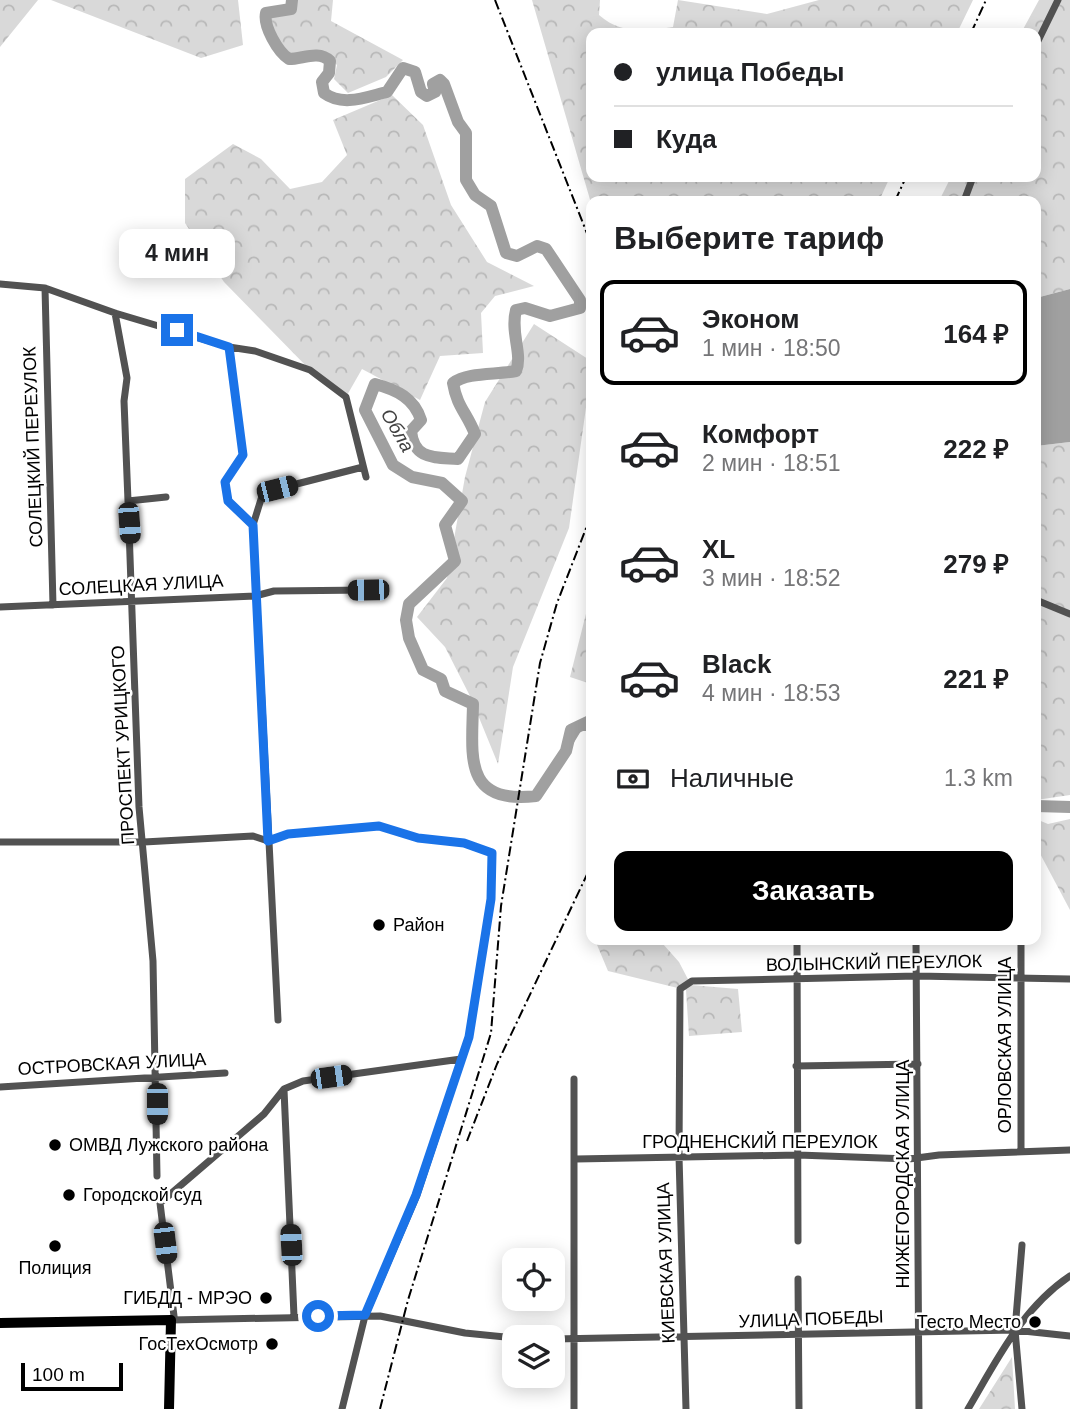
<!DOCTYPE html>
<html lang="ru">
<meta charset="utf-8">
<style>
:root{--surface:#fff;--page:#f2f2f2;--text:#202124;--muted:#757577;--line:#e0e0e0;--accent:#000}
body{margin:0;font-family:Helvetica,sans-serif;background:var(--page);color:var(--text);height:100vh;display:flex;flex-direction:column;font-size:26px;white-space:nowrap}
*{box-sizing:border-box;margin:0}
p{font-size:23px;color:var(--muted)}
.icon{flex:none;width:38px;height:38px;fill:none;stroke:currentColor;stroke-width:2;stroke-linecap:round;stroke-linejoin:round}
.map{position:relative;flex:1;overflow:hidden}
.drawer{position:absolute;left:586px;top:196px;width:455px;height:749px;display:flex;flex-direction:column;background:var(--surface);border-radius:14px;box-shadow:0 4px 18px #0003}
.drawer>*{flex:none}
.banner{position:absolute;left:586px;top:28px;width:455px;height:154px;border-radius:14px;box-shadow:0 4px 18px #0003;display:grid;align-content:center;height:154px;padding:0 28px;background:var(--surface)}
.fabs{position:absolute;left:502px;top:1248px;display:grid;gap:14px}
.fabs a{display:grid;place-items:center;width:63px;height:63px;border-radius:14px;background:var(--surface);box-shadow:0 4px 18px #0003;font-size:35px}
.scale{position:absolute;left:21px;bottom:18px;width:102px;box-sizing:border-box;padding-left:7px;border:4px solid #000;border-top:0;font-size:19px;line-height:24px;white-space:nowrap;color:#000;-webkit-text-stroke:5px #fff;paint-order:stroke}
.end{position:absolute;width:32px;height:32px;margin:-16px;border:9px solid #1a73e8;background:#fff;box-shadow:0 0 0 4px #fff}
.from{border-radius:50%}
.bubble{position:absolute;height:49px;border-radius:14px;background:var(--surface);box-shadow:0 4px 18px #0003;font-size:23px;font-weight:600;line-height:49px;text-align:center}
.car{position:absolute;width:21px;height:42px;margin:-21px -10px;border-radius:9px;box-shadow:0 0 5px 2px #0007;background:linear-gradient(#222 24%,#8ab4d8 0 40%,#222 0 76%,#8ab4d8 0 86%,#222 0)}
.banner b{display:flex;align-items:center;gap:24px;height:66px;font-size:26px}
.banner b+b{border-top:2px solid var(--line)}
.banner i{width:18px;height:18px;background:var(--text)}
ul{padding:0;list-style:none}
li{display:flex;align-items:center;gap:21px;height:105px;margin:0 14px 10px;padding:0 14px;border:4px solid transparent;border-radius:14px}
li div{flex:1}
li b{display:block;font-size:26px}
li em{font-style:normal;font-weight:600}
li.selected{border-color:var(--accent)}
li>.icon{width:63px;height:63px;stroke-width:1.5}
h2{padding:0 28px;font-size:32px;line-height:84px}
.pay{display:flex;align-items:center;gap:18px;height:77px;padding:0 28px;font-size:26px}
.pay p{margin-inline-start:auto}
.button{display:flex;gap:14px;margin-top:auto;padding:14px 28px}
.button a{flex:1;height:80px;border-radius:14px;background:var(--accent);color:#fff;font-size:28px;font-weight:600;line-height:80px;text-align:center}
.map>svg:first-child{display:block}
</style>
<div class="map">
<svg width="1070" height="1409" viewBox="0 0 1070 1409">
<defs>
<pattern id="forest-crowns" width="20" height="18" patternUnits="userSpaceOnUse" patternTransform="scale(1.75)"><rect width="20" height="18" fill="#d9d9d9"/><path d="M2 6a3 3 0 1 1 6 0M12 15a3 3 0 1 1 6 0" fill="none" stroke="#b8b8b8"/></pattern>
</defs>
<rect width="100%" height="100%" fill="#fff"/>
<path fill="url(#forest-crowns)" d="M0 0H38L0 47Z
M51 0H238L243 45 201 58Z
M295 0H333L331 21 403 60 386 77 348 93 334 79 337 65C318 46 313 55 289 56L284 53 268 19 274 14 287 15 294 11Z
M532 0H600L599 15C622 35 645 31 673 27L678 0 767 14 819 0H973L957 33H592V177H890L879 201 591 203Z
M1039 0H1070V289L1036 298V201H939L951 177H1036V33H1021Z
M392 95 423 125 451 205 487 262 534 286 495 296 481 313 483 353 440 356 420 400 362 369 346 397 310 370 224 282 185 223V179L233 144 261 159 290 189 322 182 347 155 333 120Z
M534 324 591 361V372L569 528 513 667 498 764 471 698 445 647 417 617 447 578 465 477 485 402Z
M1070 442V795L1036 800C1039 789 1044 775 1036 765V446Z
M591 594V684L570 677Z
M1036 819 1048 824 1070 819V910L1036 846Z
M595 940H667L663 944 679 962 691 985 738 989 742 1032 689 1036 686 990 608 971Z
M1012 1357 1015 1409H979Z"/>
<path fill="#a0a0a0" d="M1070 289V442L1036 446V298Z
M589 719 591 731H581L538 802 536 796 566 751 571 730Z"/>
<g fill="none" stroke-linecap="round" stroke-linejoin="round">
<path stroke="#a0a0a0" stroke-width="12" d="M292 0 291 9 266 13C263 26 278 52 289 59 303 59 318 50 330 61L329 73 322 82 324 93C343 107 366 97 387 92L403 68 415 72 421 92 427 96 435 92 433 84 440 80 444 84 458 122 466 133V180L475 195 491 206 506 253 517 256 537 246 546 249 580 300V308L550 316 525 308 516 310C510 333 523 354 516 371 495 375 468 372 453 383 457 407 467 413 475 434L458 459C434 457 414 460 411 431L421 420C414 398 397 390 375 384L365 410 393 465 412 477 442 483 462 501 445 525 455 561 409 604 406 620 409 638 423 670 441 679 445 691 473 704C472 756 463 805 536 796L566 751 571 730 592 720
M1036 806 1070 807"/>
<path stroke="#525252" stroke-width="7" d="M1036 45 1058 0
M964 201 973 177
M0 284 45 288 115 313 229 347 255 351 310 370 346 397 366 477
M45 288 53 605
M115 313 127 378 124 401 128 501 139 807 153 961 157 1176
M229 347 243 455 225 482 228 501 253 525 278 1020
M128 501 166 497
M253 525 262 496 277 489 363 467
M1036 600 1070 614
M0 607 255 596 274 591 368 590
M0 842H144L253 836 268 841 288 834 379 826 418 838 464 843 492 853 491 899 469 1037 417 1195 365 1316 342 1409
M797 940 798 1241
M916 940 919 1409
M1021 940V1151
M461 1059 303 1081 284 1089 264 1114 160 1203 174 1316 171 1320 380 1316 465 1333 514 1338
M796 1066 918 1064
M574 1079V1409
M0 1087 225 1073
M284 1090 294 1316
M576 1159 798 1155 909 1159 939 1155 1070 1150
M1022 1245 1015 1330 1022 1409
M798 1279 799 1409
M553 1339 1015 1330 1070 1336
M686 1409 679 1156 680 989 692 981 917 976 1070 979
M968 1409C997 1360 1022 1308 1070 1276"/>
<path stroke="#000" stroke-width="10" d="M0 1323 171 1320 169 1409"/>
<path stroke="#000" stroke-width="2" stroke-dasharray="10 3.5 2 3.5" stroke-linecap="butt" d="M495 0 592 246
M971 33 986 0
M895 201 906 177
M467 1141 497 1064 592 864
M380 1409 408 1300 491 1033 501 906 540 663 557 603 592 513"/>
</g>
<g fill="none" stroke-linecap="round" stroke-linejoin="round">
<path stroke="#1a73e8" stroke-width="9" d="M177 330 229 347 243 455 225 482 228 501 253 525 268 841 288 834 379 826 418 838 464 843 492 853 491 899 469 1037 416 1195 365 1315 318 1316"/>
</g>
<g fill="#000" stroke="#fff" stroke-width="2.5">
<circle cx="379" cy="925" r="7"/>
<circle cx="55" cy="1145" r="7"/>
<circle cx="69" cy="1195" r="7"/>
<circle cx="55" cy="1246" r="7"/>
<circle cx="266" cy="1298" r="7"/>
<circle cx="1035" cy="1322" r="7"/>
<circle cx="272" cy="1344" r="7"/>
</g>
<g text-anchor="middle" stroke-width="5" stroke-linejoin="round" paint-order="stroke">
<g font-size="18" fill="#000" stroke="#fff">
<text transform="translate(33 447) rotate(-92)" y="6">СОЛЕЦКИЙ ПЕРЕУЛОК</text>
<text transform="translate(141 585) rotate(-3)" y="6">СОЛЕЦКАЯ УЛИЦА</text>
<text transform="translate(123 745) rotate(-93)" y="6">ПРОСПЕКТ УРИЦКОГО</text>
<text transform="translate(874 963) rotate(-1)" y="6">ВОЛЫНСКИЙ ПЕРЕУЛОК</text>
<text transform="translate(1005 1045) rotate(-90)" y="6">ОРЛОВСКАЯ УЛИЦА</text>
<text transform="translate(112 1064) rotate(-3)" y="6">ОСТРОВСКАЯ УЛИЦА</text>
<text x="760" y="1148">ГРОДНЕНСКИЙ ПЕРЕУЛОК</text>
<text transform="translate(903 1174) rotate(-90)" y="6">НИЖЕГОРОДСКАЯ УЛИЦА</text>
<text transform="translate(666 1263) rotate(-92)" y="6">КИЕВСКАЯ УЛИЦА</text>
<text transform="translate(811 1319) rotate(-2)" y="6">УЛИЦА ПОБЕДЫ</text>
</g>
<g font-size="18" fill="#000" stroke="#fff" text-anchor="start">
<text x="393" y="931">Район</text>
<text x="69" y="1151">ОМВД Лужского района</text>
<text x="83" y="1201">Городской суд</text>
<text x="55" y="1274" text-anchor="middle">Полиция</text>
<text x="252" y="1304" text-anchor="end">ГИБДД - МРЭО</text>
<text x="1021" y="1328" text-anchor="end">Тесто Место</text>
<text x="258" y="1350" text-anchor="end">ГосТехОсмотр</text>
</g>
<g font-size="19" font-style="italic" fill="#414141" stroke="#fff">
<text transform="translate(398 430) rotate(60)" y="7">Обла</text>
</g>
</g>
</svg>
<div class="fabs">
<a><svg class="icon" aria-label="locate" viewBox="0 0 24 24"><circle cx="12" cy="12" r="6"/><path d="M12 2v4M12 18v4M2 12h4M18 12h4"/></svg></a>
<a><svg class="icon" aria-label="layers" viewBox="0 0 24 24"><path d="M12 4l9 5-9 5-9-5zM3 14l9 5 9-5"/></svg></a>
</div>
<div class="scale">100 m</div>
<i class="end from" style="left:318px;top:1316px"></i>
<i class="end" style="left:177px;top:330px"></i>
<div class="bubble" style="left:119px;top:229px;width:116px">4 мин</div>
<i class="car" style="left:277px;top:489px;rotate:76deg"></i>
<i class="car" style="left:129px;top:523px;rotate:176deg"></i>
<i class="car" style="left:368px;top:590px;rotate:269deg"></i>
<i class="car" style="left:331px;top:1077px;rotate:82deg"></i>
<i class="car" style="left:157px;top:1104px;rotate:180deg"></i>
<i class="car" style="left:165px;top:1243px;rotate:173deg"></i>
<i class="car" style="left:291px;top:1245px;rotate:357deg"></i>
<div class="banner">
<b><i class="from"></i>улица Победы</b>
<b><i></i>Куда</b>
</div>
<section class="drawer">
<h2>Выберите тариф</h2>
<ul>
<li class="selected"><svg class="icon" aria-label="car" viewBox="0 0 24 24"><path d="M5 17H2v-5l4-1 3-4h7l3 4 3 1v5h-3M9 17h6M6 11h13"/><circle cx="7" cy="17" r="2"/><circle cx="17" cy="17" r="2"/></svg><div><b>Эконом</b><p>1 мин · 18:50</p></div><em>164 ₽</em></li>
<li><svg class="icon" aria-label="car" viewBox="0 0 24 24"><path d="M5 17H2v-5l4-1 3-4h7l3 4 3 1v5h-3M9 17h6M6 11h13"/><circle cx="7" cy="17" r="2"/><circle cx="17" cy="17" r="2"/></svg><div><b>Комфорт</b><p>2 мин · 18:51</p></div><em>222 ₽</em></li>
<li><svg class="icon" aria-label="car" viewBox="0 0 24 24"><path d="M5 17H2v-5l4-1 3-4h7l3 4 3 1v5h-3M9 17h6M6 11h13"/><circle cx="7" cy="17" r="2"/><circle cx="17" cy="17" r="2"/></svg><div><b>XL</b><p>3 мин · 18:52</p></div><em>279 ₽</em></li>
<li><svg class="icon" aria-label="car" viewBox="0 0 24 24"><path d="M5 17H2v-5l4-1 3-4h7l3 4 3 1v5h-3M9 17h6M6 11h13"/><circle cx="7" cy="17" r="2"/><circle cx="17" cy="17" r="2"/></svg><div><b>Black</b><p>4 мин · 18:53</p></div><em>221 ₽</em></li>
</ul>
<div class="pay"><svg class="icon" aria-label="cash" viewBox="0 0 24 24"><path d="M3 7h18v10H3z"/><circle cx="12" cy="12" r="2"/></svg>Наличные<p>1.3 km</p></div>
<div class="button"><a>Заказать</a></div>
</section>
</div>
